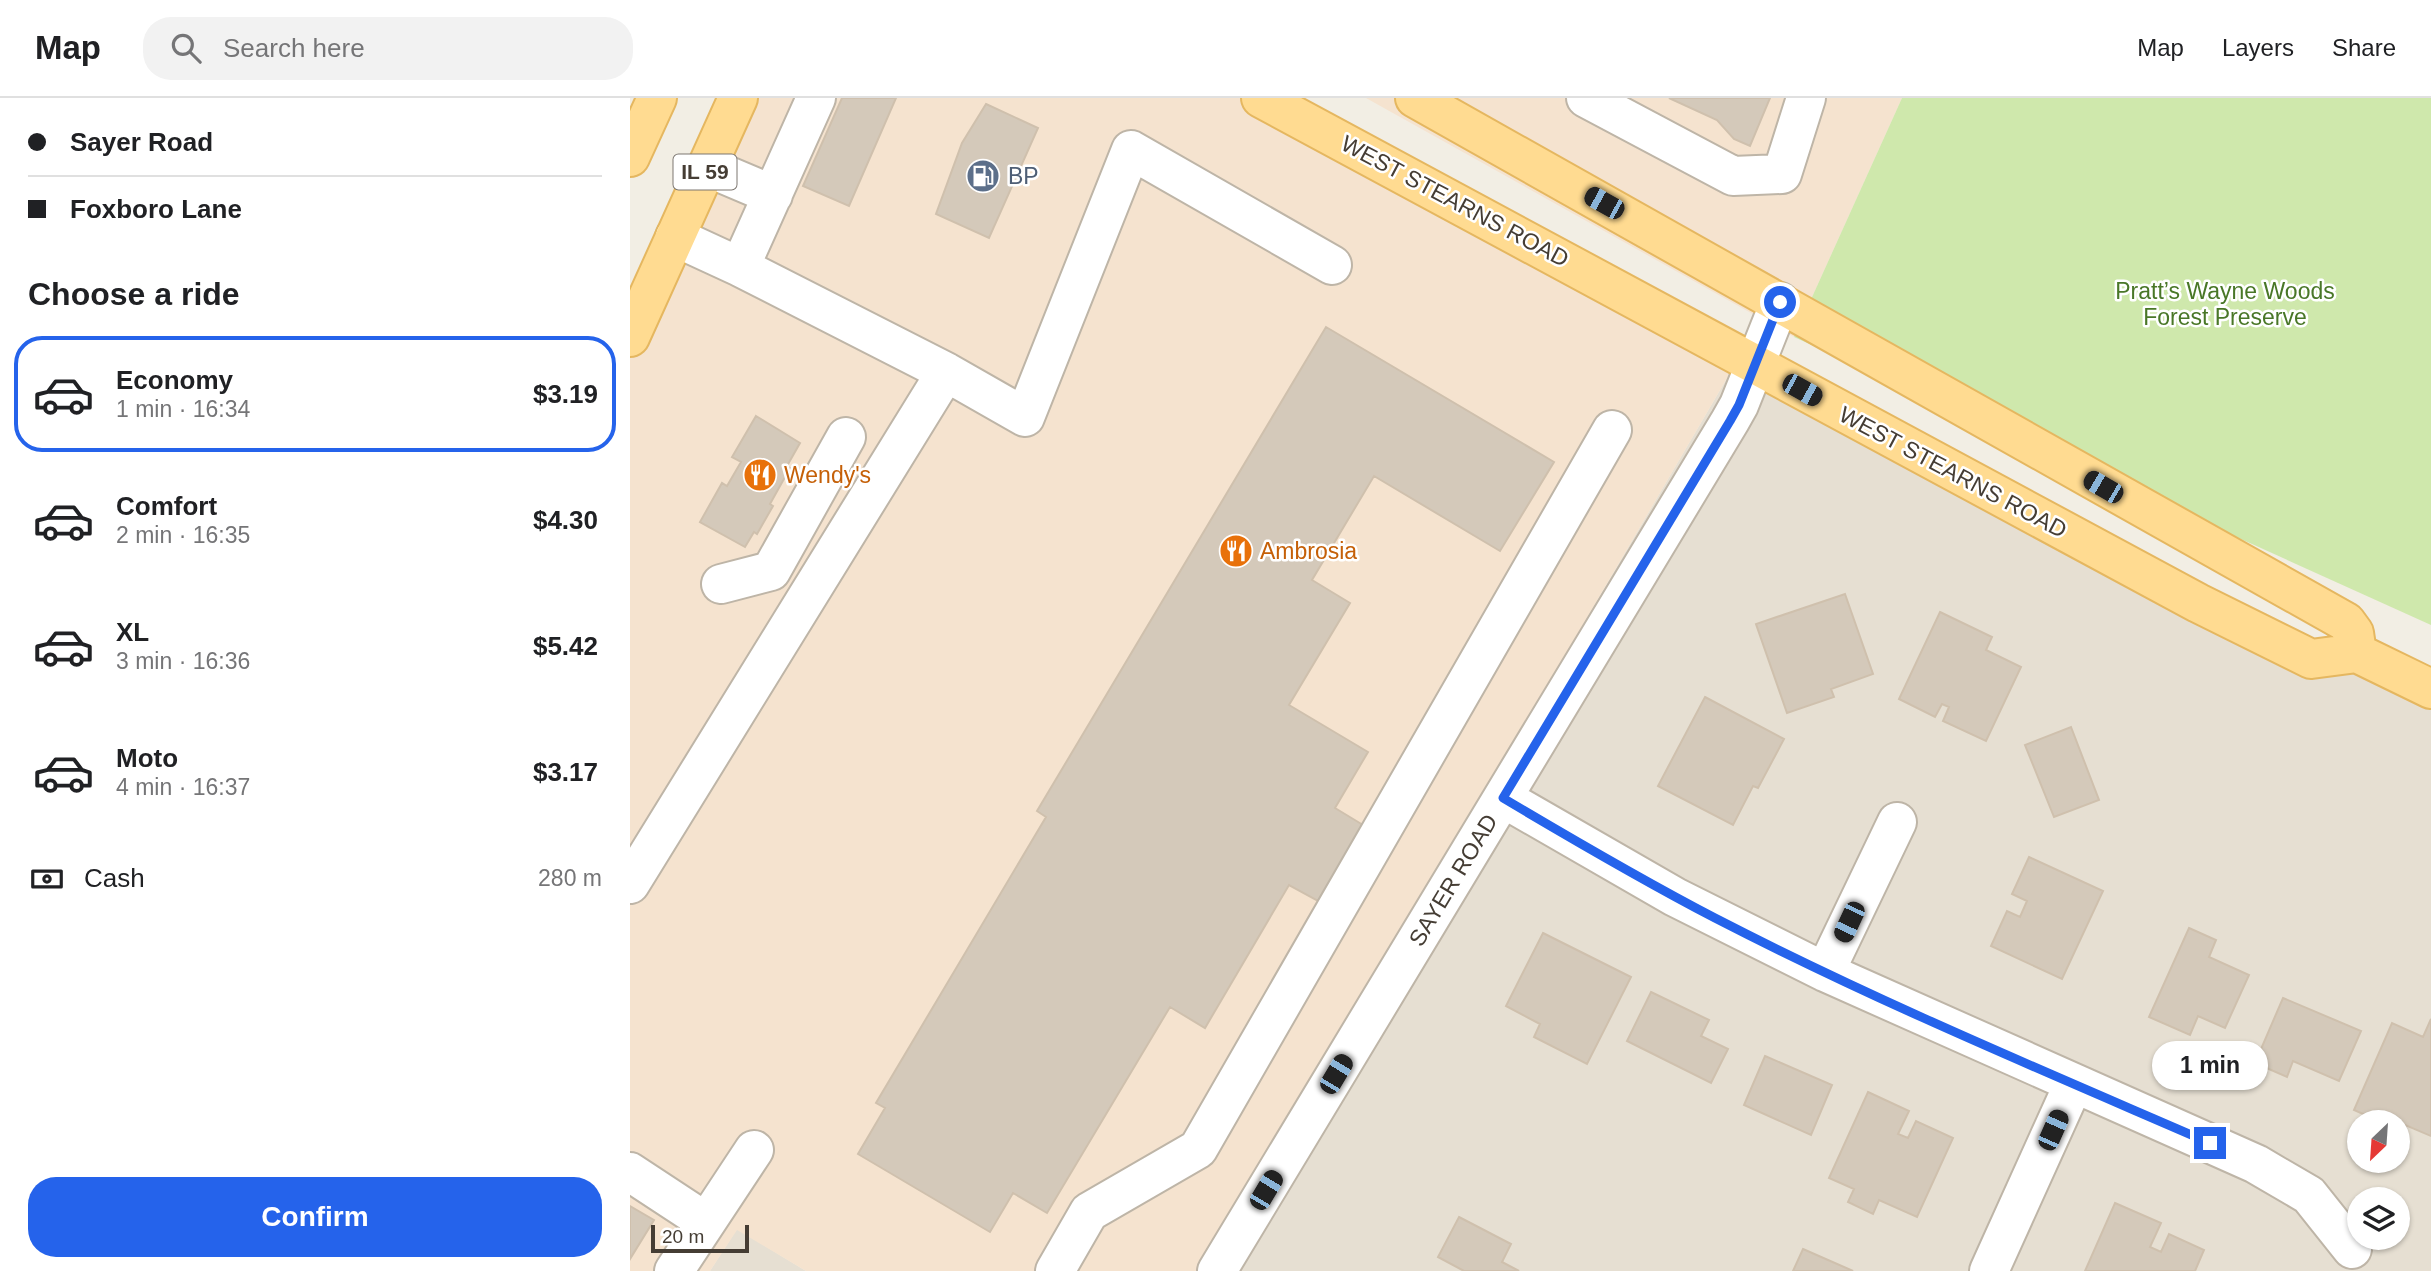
<!DOCTYPE html>
<meta charset="utf-8">
<style>
:root{--surface:#fff;--page:#f2f2f2;--text:#202124;--muted:#757577;--line:#e0e0e0;--accent:#2563eb}
body{margin:0;font-family:Helvetica,sans-serif;background:var(--page);color:var(--text);height:100vh;display:flex;flex-direction:column;font-size:26px;white-space:nowrap}
*{box-sizing:border-box;margin:0}
p{font-size:23px;color:var(--muted)}
.icon{flex:none;width:38px;height:38px;fill:none;stroke:currentColor;stroke-width:2;stroke-linecap:round;stroke-linejoin:round}
.map{position:relative;flex:1;overflow:hidden}
.details{display:flex;flex-direction:column;background:var(--surface);width:630px}
.details>*{flex:none}
.banner{display:grid;align-content:center;height:154px;padding:0 28px;background:var(--surface)}
.needle{width:46px;rotate:205deg}
.controls{position:absolute;left:1717px;top:1012px;display:grid;gap:14px}
.controls a{display:grid;place-items:center;width:63px;height:63px;border-radius:50%;background:var(--surface);box-shadow:0 2px 5px #0004;font-size:35px}
.scale{position:absolute;left:21px;bottom:18px;width:98px;box-sizing:border-box;padding-left:7px;border:4px solid #453d34;border-top:0;font-size:19px;line-height:24px;white-space:nowrap;color:#453d34;-webkit-text-stroke:5px #fff;paint-order:stroke}
.end{position:absolute;width:32px;height:32px;margin:-16px;border:9px solid #2563eb;background:#fff;box-shadow:0 0 0 4px #fff}
.from{border-radius:50%}
.bubble{position:absolute;height:49px;border-radius:24px;background:var(--surface);box-shadow:0 2px 5px #0004;font-size:23px;font-weight:700;line-height:49px;text-align:center}
.car{position:absolute;width:21px;height:42px;margin:-21px -10px;border-radius:9px;box-shadow:0 0 5px 2px #0007;background:linear-gradient(#222 24%,#8ab4d8 0 40%,#222 0 76%,#8ab4d8 0 86%,#222 0)}
.banner b{display:flex;align-items:center;gap:24px;height:66px;font-size:26px}
.banner b+b{border-top:2px solid var(--line)}
.banner i{width:18px;height:18px;background:var(--text)}
ul{padding:0;list-style:none}
li{display:flex;align-items:center;gap:21px;height:116px;margin:0 14px 10px;padding:0 14px;border:4px solid transparent;border-radius:28px}
li div{flex:1}
li b{display:block;font-size:26px}
li em{font-style:normal;font-weight:700}
li.selected{border-color:var(--accent)}
li>.icon{width:63px;height:63px;stroke-width:1.5}
h2{padding:0 28px;font-size:32px;line-height:84px}
.pay{display:flex;align-items:center;gap:18px;height:77px;padding:0 28px;font-size:26px}
.pay p{margin-inline-start:auto}
.cta{display:flex;gap:14px;margin-top:auto;padding:14px 28px}
.cta a{flex:1;height:80px;border-radius:28px;background:var(--accent);color:#fff;font-size:28px;font-weight:700;line-height:80px;text-align:center}
header{display:flex;align-items:center;gap:42px;box-sizing:border-box;height:98px;padding:0 35px;background:var(--surface);border-bottom:2px solid var(--line)}
header strong{font-size:33px}
nav{display:flex;gap:38px;margin-inline-start:auto;font-size:24px}
.search{width:490px;height:63px;background:var(--page);display:flex;align-items:center;gap:18px;box-sizing:border-box;padding:0 24px;border-radius:28px;color:var(--muted);font-size:26px}
main{display:flex;flex:1;min-height:0}
.map>svg:first-child{display:block}
</style>
<header>
<strong>Map</strong>
<div class="search"><svg class="icon" aria-label="search" viewBox="0 0 24 24"><circle cx="10" cy="10" r="6"/><path d="M15 15l6 6"/></svg>Search here</div>
<nav><a>Map</a><a>Layers</a><a>Share</a></nav>
</header>
<main>
<section class="details">
<div class="banner">
<b><i class="from"></i>Sayer Road</b>
<b><i></i>Foxboro Lane</b>
</div>
<h2>Choose a ride</h2>
<ul>
<li class="selected"><svg class="icon" aria-label="car" viewBox="0 0 24 24"><path d="M5 17H2v-5l4-1 3-4h7l3 4 3 1v5h-3M9 17h6M6 11h13"/><circle cx="7" cy="17" r="2"/><circle cx="17" cy="17" r="2"/></svg><div><b>Economy</b><p>1 min · 16:34</p></div><em>$3.19</em></li>
<li><svg class="icon" aria-label="car" viewBox="0 0 24 24"><path d="M5 17H2v-5l4-1 3-4h7l3 4 3 1v5h-3M9 17h6M6 11h13"/><circle cx="7" cy="17" r="2"/><circle cx="17" cy="17" r="2"/></svg><div><b>Comfort</b><p>2 min · 16:35</p></div><em>$4.30</em></li>
<li><svg class="icon" aria-label="car" viewBox="0 0 24 24"><path d="M5 17H2v-5l4-1 3-4h7l3 4 3 1v5h-3M9 17h6M6 11h13"/><circle cx="7" cy="17" r="2"/><circle cx="17" cy="17" r="2"/></svg><div><b>XL</b><p>3 min · 16:36</p></div><em>$5.42</em></li>
<li><svg class="icon" aria-label="car" viewBox="0 0 24 24"><path d="M5 17H2v-5l4-1 3-4h7l3 4 3 1v5h-3M9 17h6M6 11h13"/><circle cx="7" cy="17" r="2"/><circle cx="17" cy="17" r="2"/></svg><div><b>Moto</b><p>4 min · 16:37</p></div><em>$3.17</em></li>
</ul>
<div class="pay"><svg class="icon" aria-label="cash" viewBox="0 0 24 24"><path d="M3 7h18v10H3z"/><circle cx="12" cy="12" r="2"/></svg>Cash<p>280 m</p></div>
<div class="cta"><a>Confirm</a></div>
</section>
<div class="map">
<svg width="1801" height="1173" viewBox="0 0 1801 1173">
<rect width="100%" height="100%" fill="#f2eee4"/>
<path fill="#e6dfd2" fill-rule="evenodd" d="M1117 246 1681 544 1801 603V1173H575ZM1729 1024H1768V1062H1729ZM1729 1101H1768V1139H1729Z
M107 1131 176 1173H80Z"/>
<path fill="#f5e3cf" d="M106 0H671L1117 246 575 1173H176L107 1132 80 1173H0V237Z
M736 0H1272L1164 239Z"/>
<path fill="#cfe8ac" d="M1272 0H1801V527L1164 239Z"/>
<path fill="#d4c9ba" stroke="#cfc0ad" stroke-width="2" d="M212 0H266L219 108 173 88Z
M1039 0H1140L1120 48 1104 41 1087 22Z
M356 6 408 30 359 140 306 116 332 45Z
M696 229 924 364 870 453 744 378 682 482 720 505 659 607 738 654 705 710 733 727 688 803 659 787 575 930 540 909 417 1115 383 1095 360 1134 228 1056 255 1010 246 1005 416 719 407 713Z
M126 318 170 345 157 368 160 370 140 406 143 408 127 436 124 434 115 449 70 424 92 385 97 388 111 364 102 359Z
M1215 496 1243 576 1201 591 1204 599 1157 615 1126 526Z
M1310 514 1362 539 1356 552 1391 569 1356 643 1313 623 1319 609 1312 606 1305 619 1269 601Z
M1075 599 1154 641 1128 690 1123 688 1103 727 1028 688Z
M1441 629 1469 702 1424 719 1395 647Z
M1399 759 1473 793 1432 881 1361 848 1377 813 1390 819 1397 803 1382 796Z
M1559 830 1586 842 1579 859 1619 877 1595 930 1568 918 1560 937 1519 919Z
M913 835 1001 879 957 966 904 939 910 926 876 908Z
M1021 894 1079 922 1071 938 1098 951 1081 985 997 943Z
M1653 900 1731 933 1709 983 1663 963 1657 979 1625 965Z
M1801 921V1038L1773 1026 1770 1033 1768 1031V1024H1751L1724 1012 1762 925 1793 939Z
M1135 958 1202 987 1181 1037 1114 1007Z
M1238 994 1279 1013 1268 1036 1278 1040 1286 1023 1323 1040 1287 1119 1249 1102 1243 1116 1218 1104 1224 1091 1199 1080Z
M1485 1105 1531 1125 1520 1149 1531 1154 1539 1136 1574 1152 1565 1173H1455Z
M0 1108 24 1122 0 1161Z
M829 1119 881 1146 872 1164 889 1173H834L808 1159Z
M1173 1151 1223 1173H1163Z"/>
<g fill="none" stroke-linecap="round" stroke-linejoin="round">
<defs>
<path id="minor" d="M956 0 1103 78 1152 76 1176 0
M77 69 143 97
M110 169 186 0
M316 274 395 319 501 52 702 167
M91 486 141 473 216 339
M873 700 1045 799 1195 874 1626 1066 1679 1097 1722 1151
M0 786 316 274 110 169 45 139
M1195 874 1267 724
M0 1074 76 1124
M44 1173 124 1052
M425 1173 459 1114 568 1051 982 332
M587 1173 1100 323 1109 307 1150 204
M1359 1173 1444 985"/>
<path id="major" d="M631 0 1568 505 1681 561 1727 555 1801 591
M785 0 1716 524 1724 535 1727 555
M0 59 27 0
M0 239 108 0"/>
</defs>
<use href="#minor" stroke="#beb5a7" stroke-width="42"/>
<use href="#major" stroke="#e5b760" stroke-width="42"/>
<use href="#minor" stroke="#fff" stroke-width="38"/>
<use href="#major" stroke="#ffdb91" stroke-width="38"/>
</g>
<g fill="none" stroke-linecap="round" stroke-linejoin="round">
<path stroke="#2563eb" stroke-width="9" d="M1150 204 1109 307 1100 323 873 700C942 741 1012 782 1085 820 1246 903 1414 973 1580 1045"/>
</g>
<defs>
<symbol id="fuel-disc" viewBox="-11 -11 22 22"><circle r="9.5" fill="#5c6f8a" stroke="#fff"/><path d="M-5.5-6h7V0h2V4h1.3V-2.5L3-4.5l.8-.8L6-3V5H2.5V1h-1V6h-7ZM-4.2-4.7v3.2H.2V-4.7Z" fill="#fff"/></symbol>
<symbol id="restaurant-disc" viewBox="-11 -11 22 22"><circle r="9.5" fill="#e8710a" stroke="#fff"/><path d="M-5-6h1v4h1v-4h1v4h1v-4h1v5L-1.5 .5V6h-2V.5L-5-1ZM5-6V6H3V1.5H1.5Q1.5-4 5-6Z" fill="#fff"/></symbol>
</defs>
<g fill-rule="evenodd">
<use href="#fuel-disc" x="334" y="59" width="38" height="38"/>
<use href="#restaurant-disc" x="111" y="358" width="38" height="38"/>
<use href="#restaurant-disc" x="587" y="434" width="38" height="38"/>
</g>
<g text-anchor="middle" stroke-width="5" stroke-linejoin="round" paint-order="stroke">
<rect fill="#fff" stroke="#7d7771" stroke-width="2" x="43.5" y="56.5" width="63" height="35" rx="5"/>
<g font-size="21" font-weight="bold" fill="#453d34">
<text x="75" y="81">IL 59</text>
</g>
<g font-size="23" fill="#4e5e75" stroke="#fff" text-anchor="start">
<text x="378" y="86">BP</text>
</g>
<g font-size="23" fill="#453d34" stroke="#fff">
<text transform="translate(825 103) rotate(28)" y="8">WEST STEARNS ROAD</text>
<text transform="translate(1323 374) rotate(28)" y="8">WEST STEARNS ROAD</text>
<text transform="translate(823 782) rotate(-59)" y="8">SAYER ROAD</text>
</g>
<g font-size="23" fill="#497727" stroke="#fff">
<text x="1595" y="201">Pratt’s Wayne Woods<tspan x="1595" dy="26">Forest Preserve</tspan></text>
</g>
<g font-size="23" fill="#c56008" stroke="#fff" text-anchor="start">
<text x="154" y="385">Wendy's</text>
<text x="630" y="461">Ambrosia</text>
</g>
</g>
</svg>
<div class="controls">
<a><svg class="needle" viewBox="-14 -14 28 28"><path d="M0-13l5 13h-10z" fill="#e53935"/><path d="M0 13l5-13h-10z" fill="#757577"/></svg></a>
<a><svg class="icon" aria-label="layers" viewBox="0 0 24 24"><path d="M12 4l9 5-9 5-9-5zM3 14l9 5 9-5"/></svg></a>
</div>
<div class="scale">20 m</div>
<i class="end from" style="left:1150px;top:204px"></i>
<i class="end" style="left:1580px;top:1045px"></i>
<div class="bubble" style="left:1522px;top:943px;width:116px">1 min</div>
<i class="car" style="left:974px;top:105px;rotate:299deg"></i>
<i class="car" style="left:1172px;top:292px;rotate:119deg"></i>
<i class="car" style="left:1473px;top:389px;rotate:300deg"></i>
<i class="car" style="left:1219px;top:824px;rotate:205deg"></i>
<i class="car" style="left:706px;top:976px;rotate:31deg"></i>
<i class="car" style="left:1423px;top:1032px;rotate:24deg"></i>
<i class="car" style="left:636px;top:1092px;rotate:31deg"></i>
</div>
</main>
